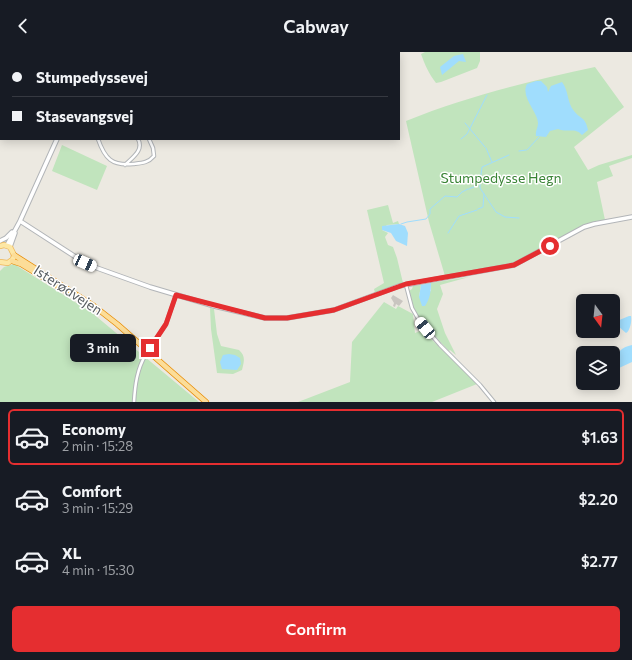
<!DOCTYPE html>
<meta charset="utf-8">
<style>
:root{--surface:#171b24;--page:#20242c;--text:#f1f3f6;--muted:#9ea1a6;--line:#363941;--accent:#e52e30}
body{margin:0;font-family:Commissioner,sans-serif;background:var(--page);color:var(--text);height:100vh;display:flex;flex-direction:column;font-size:15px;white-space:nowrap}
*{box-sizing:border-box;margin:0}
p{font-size:13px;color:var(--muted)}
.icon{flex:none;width:22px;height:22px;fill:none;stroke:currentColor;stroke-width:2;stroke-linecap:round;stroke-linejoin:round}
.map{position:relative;height:350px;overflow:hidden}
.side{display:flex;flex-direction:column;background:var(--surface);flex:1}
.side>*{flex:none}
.banner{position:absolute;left:0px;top:0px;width:400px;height:88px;box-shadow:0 2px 10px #0003;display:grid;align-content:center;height:88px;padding:0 12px;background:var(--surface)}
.needle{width:26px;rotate:165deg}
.controls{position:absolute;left:576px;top:242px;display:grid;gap:8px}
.controls a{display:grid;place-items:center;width:44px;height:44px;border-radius:6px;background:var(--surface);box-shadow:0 2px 10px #0003;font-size:20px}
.end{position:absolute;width:18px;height:18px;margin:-9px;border:5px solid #e52e30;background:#fff;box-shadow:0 0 0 2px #fff}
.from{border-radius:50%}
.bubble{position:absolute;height:28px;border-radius:6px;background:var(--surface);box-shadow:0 2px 10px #0003;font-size:13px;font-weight:600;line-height:28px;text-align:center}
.car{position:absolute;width:12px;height:24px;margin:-12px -6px;border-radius:5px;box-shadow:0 0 3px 1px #0007;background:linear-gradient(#fff 24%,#345 0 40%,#fff 0 76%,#345 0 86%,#fff 0)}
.banner b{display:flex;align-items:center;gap:14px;height:38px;font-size:15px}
.banner b+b{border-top:1px solid var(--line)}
.banner i{width:10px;height:10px;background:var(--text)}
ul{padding:7px 0 0;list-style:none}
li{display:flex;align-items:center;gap:12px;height:56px;margin:0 8px 6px;padding:0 4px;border:2px solid transparent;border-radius:6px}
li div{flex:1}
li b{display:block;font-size:15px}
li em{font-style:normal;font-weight:600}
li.active{border-color:var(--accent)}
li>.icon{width:36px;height:36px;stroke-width:1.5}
.action{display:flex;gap:8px;margin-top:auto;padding:8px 12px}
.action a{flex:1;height:46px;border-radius:6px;background:var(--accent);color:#fff;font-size:16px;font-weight:600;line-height:46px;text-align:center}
header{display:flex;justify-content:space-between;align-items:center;height:52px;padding:0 12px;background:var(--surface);font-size:18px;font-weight:600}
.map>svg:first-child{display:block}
</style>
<header><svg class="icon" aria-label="back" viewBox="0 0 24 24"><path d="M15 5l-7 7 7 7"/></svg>Cabway<svg class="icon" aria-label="person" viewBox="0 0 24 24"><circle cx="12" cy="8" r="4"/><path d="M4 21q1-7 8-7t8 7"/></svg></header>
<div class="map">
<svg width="632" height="350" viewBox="0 0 632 350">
<rect width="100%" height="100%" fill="#ece9e1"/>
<path fill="#c1e4bd" d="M425 0H480V9L477 16 441 30 436 31C429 22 425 13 421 2Z
M595 15 624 55 574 95 588 118 599 113 632 103V106L609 114 613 124 597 130 605 168C575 174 551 194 523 207 501 218 469 220 445 224L429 170 406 69C468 44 530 29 595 15Z
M62 93 107 114 97 138 52 119Z
M388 153 393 171 398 169 399 172 387 173 382 178 388 181 385 185 388 193 393 195 397 206 403 231 375 241 374 237 384 231 367 158Z
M14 212 91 260 199 350H0V219L4 215Z
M469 225 440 233 443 242 437 257 445 281 456 303 450 298 449 299 429 278 415 261 409 239 412 237 413 234 421 233 419 245 431 239V231Z
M384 250 396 257 398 254 413 262 415 281 422 278 477 332 432 350H298L350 330 352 290Z
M210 256 214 257 217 282 221 294 239 298C246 304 244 310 242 318L233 322 217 321 211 277Z"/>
<path fill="#a0ddfd" d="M463 2 466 10 459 9 442 23 440 15 454 4Z
M536 29H541L547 35 548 40 551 34 562 30C569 39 567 51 574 59 581 68 585 64 588 78L582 83C575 75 567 81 558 77L550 79 546 85 536 84C535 79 538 76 538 71 538 60 520 45 527 32Z
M399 172 405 174 408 181 407 194 396 189 391 181 382 178V174Z
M431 231C431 239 430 247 425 254H422L419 245 421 233Z
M629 264H631C632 269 630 279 626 281L618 274 617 269Z
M632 293V310L619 316C615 303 618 296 632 293Z
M229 302 235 303 240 306 241 312 237 318 222 317 220 310 223 303Z"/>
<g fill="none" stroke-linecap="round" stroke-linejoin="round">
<path stroke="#a0ddfd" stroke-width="1" d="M465 71 485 95
M461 87 467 82 487 43
M486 96 492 110
M527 98 539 85
M519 99 526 98
M480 130V136L496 160 505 165 519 166
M469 137 476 134 480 130 482 115 509 103
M478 157 483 155 484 142
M401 172 407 170 426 167 430 162V157L445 144 457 145 462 140 468 137
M448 181 459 164 477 158"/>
</g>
<path fill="#c9c5c0" d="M393 243 403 249 399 254 396 252 395 255 393 254 394 251 391 246Z"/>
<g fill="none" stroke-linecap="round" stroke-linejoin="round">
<defs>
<path id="minor" d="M98 87C105 107 112 114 133 112 142 111 148 111 154 104L153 96 149 87
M125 113C133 105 144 98 138 87
M406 233 412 256 420 270 440 293 480 333 494 350
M150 296 166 272 176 243
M134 350C135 333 137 317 146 302"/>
<path id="tertiary" d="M92 1V0
M20 169 85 211 97 216 150 235 214 254 265 266H287L334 258 399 234 514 213 584 175 594 172 632 165
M0 189 6 186 12 180
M7 193 20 169 57 87
M10 195 15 181"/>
<path id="primary" d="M0 194 4 193 10 195 14 203 13 207 8 211 0 210"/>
<path id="trunk" d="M14 203 94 254 117 272 206 350
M12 209 21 212 64 238"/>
</defs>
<use href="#minor" stroke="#b2b5b8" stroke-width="4.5"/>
<use href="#tertiary" stroke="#b2b5b8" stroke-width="5.5"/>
<use href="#primary" stroke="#eeb658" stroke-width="6"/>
<use href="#trunk" stroke="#e88c05" stroke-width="6"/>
<use href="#minor" stroke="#fff" stroke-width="2.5"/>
<use href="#tertiary" stroke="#fff" stroke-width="3.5"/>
<use href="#primary" stroke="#fde7a5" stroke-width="4.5"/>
<use href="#trunk" stroke="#fcdd98" stroke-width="4.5"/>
</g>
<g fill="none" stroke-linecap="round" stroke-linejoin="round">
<path stroke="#e52e30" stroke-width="5" d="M150 296 166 272 176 243 265 266H287L334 258 406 232 514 213 550 194"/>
</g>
<g text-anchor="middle" stroke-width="3" stroke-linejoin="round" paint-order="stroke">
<g font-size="14" fill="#3a8436" stroke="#fff">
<text x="501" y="131">Stumpedysse Hegn</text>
</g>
<g font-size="14" fill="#595e62" stroke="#fff">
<text transform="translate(68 238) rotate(33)" y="5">Isterødvejen</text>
</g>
</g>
</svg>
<div class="controls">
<a><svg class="needle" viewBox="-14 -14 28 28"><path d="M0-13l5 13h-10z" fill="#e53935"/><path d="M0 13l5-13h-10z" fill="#9ea1a6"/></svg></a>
<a><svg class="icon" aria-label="layers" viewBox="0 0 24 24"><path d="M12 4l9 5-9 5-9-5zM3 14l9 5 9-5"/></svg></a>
</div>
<i class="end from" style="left:550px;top:194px"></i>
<i class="end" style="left:150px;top:296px"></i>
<div class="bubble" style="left:70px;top:282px;width:66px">3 min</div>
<i class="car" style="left:85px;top:211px;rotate:114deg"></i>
<i class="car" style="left:425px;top:276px;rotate:321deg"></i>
<div class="banner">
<b><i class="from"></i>Stumpedyssevej</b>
<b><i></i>Stasevangsvej</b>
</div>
</div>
<section class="side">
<ul>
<li class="active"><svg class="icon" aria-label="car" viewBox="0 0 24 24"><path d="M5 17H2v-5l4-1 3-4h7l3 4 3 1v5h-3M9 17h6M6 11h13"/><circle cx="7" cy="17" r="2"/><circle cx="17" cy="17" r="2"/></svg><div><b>Economy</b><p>2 min · 15:28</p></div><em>$1.63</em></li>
<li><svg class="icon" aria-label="car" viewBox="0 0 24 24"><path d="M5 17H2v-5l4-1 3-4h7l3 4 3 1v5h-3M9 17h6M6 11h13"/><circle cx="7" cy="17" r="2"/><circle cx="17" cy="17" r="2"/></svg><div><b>Comfort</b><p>3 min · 15:29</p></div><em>$2.20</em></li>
<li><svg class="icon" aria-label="car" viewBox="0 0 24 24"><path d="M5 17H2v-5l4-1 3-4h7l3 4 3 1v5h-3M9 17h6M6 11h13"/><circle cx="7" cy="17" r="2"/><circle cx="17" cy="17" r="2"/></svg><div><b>XL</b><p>4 min · 15:30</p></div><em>$2.77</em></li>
</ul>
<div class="action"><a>Confirm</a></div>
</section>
